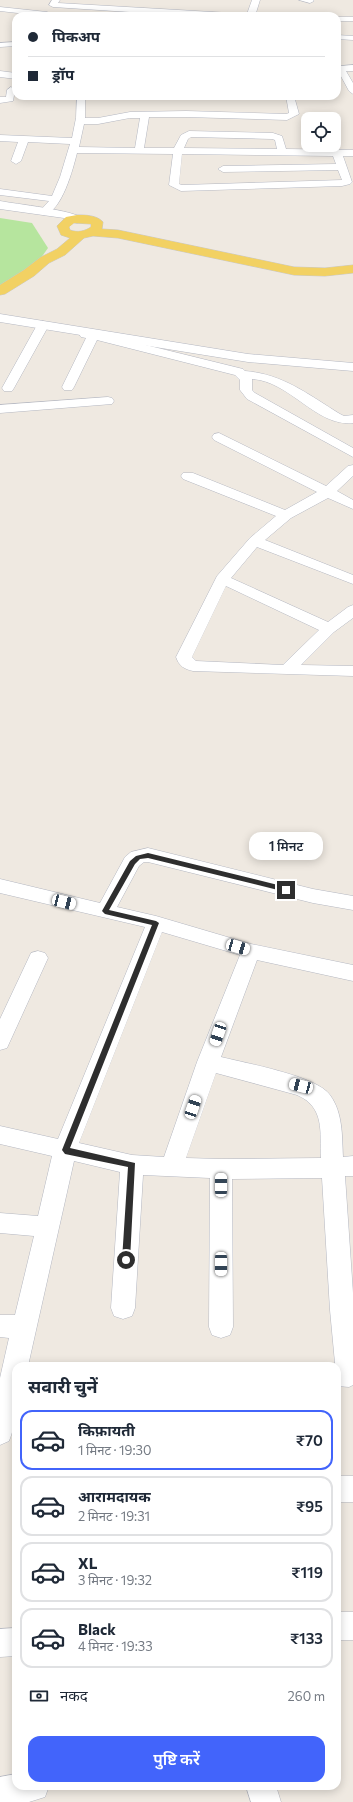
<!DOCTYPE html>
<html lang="hi">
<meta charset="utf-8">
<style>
:root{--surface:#fff;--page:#f2f2f3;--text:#1f2937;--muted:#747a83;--line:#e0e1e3;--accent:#4264fb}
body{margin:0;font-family:Commissioner,"Noto Sans Devanagari",sans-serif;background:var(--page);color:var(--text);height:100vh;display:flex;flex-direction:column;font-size:15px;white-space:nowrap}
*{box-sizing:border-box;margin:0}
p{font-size:13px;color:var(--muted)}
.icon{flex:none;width:22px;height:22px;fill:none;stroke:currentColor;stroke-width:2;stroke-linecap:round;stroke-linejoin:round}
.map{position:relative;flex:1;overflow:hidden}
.details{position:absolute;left:12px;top:1362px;width:329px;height:428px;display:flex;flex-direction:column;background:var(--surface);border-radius:12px;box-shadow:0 2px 10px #0003}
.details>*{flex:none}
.guide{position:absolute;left:12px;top:12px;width:329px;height:88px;border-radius:12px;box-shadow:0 2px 10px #0003;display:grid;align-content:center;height:88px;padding:0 16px;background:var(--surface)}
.fabs{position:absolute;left:301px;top:112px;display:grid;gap:8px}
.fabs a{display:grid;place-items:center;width:40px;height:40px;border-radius:8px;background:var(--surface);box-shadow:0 2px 10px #0003;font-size:20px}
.end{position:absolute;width:18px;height:18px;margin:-9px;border:5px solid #2e2e2e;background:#fff;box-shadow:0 0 0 2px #fff}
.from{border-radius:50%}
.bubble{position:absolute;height:28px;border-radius:12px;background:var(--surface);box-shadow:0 2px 10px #0003;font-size:13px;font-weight:600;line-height:28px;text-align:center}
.car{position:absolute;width:12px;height:24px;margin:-12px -6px;border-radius:5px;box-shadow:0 0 3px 1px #0007;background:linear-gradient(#fff 24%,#345 0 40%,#fff 0 76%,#345 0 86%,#fff 0)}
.guide b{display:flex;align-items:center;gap:14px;height:38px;font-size:15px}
.guide b+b{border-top:1px solid var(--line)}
.guide i{width:10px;height:10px;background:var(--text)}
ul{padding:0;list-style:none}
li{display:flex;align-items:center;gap:12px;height:60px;margin:0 8px 6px;padding:0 8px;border:2px solid var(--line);border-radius:12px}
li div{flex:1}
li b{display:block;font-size:15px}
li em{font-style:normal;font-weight:600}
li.current{border-color:var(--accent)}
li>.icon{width:36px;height:36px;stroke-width:1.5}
h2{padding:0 16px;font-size:18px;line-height:48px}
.pay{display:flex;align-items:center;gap:10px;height:44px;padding:0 16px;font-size:15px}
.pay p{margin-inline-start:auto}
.cta{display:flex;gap:8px;margin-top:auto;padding:8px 16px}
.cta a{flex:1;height:46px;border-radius:12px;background:var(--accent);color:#fff;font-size:16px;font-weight:600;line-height:46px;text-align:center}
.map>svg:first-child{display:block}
</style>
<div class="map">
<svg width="353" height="1802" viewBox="0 0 353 1802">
<rect width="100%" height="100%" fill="#efe9e1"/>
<path fill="#b6e59e" d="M0 218 32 223 48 248 31 272 0 288Z"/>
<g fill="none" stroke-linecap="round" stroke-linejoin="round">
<defs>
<path id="street" d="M52 0H60L58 3 247 14 252 0H260L255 16 176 15 53 7 49 5Z
M299 0H313L314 1 310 3Z
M0 7 47 12 51 14 44 16 0 11Z
M337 17H353V21H337Z
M337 35 353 36V40L337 39Z
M16 42V46L0 47V43Z
M353 65V71H346L353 83V94L349 91 337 69 341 66Z
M0 71 16 73V79L0 77Z
M11 87 15 90 13 101 0 103V97H6L7 90Z
M77 96H85V118H98L130 112 186 111 286 114 289 113 286 96H294L299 114 287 120 186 117H149L144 148H174L181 135 189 131 273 133 282 136 286 149 353 150V156H343L352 182 350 184 342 186 181 191 169 185 173 154 77 153C73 169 62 211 44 215L39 212 49 201 0 195V189L52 196 60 177 70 144 28 142 21 161 16 164 11 161 18 142 0 141V135L72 138 76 118ZM130 118H140L135 148 79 147 84 124H98ZM191 137 272 139 275 140 277 149 184 148 188 139ZM182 154 333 156 336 164 223 166 218 169 223 172 338 170 342 180 182 185 179 184Z
M43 321 49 325 14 388 12 391H4L2 388 37 325Z
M85 330 243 369 245 371C283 374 309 395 340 414L344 416 353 415V423C316 427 290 381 252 379V390L255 393 353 448V457L247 399 240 390V380L235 375 97 340 74 387 72 390H64L62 387 86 338 81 337 79 334Z
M108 397 112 398 114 401 112 404 0 413V405Z
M219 433 326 486 348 466 353 465V476L337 491 353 500V509L328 498 291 518 265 540 353 575V584L257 547 231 578 328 622 348 607 353 605V618L334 632 301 665 353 666V676L193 671C184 669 179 666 176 657L217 576 250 538 276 516 183 479 181 476 183 473H193L285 510 317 492 214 440 212 437 214 434ZM226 586 319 630 283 665 196 661 192 657Z
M148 848 313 889 353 896V910L313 903 148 862H144L139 866 117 907 156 916 251 944 353 965V981L257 960 221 1057C245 1063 317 1076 330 1095 343 1113 342 1136 343 1157L353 1156V1176H345L353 1293V1385L349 1387 337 1386V1366H328L335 1363 330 1310 322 1178 232 1179 233 1327 230 1335 221 1338 212 1335 209 1327 210 1178 143 1175 135 1308 132 1316 123 1319 114 1316 111 1308 120 1172 74 1161 28 1366H16C16 1391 19 1417 9 1441L0 1445V1378L9 1338 0 1337V1315H15L34 1236 0 1233V1213L38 1216 52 1156 0 1144V1126L58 1139 145 927 0 893V879L100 903 125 857 131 852ZM162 932 240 955 197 1062 164 1157 132 1155 79 1143ZM216 1073 297 1095C325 1107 320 1132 321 1158L221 1159 186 1158Z
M38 951 45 953 48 958 7 1048 0 1050V1019L31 953Z
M337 1476H353V1502H337Z
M337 1612H353V1640H337Z
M16 1628V1656L0 1657V1629Z
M16 1774V1786H49L45 1797 29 1802H0V1777Z
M246 1786H276L281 1802H251Z"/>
<path id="secondary" d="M0 201C14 204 76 210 83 219L81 222 77 223 64 218 0 209Z
M0 314 248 354 353 363V371L248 362 0 322Z"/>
<path id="primary" d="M77 215C85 215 97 215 103 222L102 229 118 230 294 267 325 268 353 265V273L325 276 294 275 118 238 93 236 84 238 65 255 49 263 34 276 5 294 0 295V285L24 270 41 257 57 249 70 238 61 235 57 226 66 217ZM74 223 91 224V227C85 231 78 233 70 230L69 227Z"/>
</defs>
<use href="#street" stroke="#b4b7c1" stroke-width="1"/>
<use href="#secondary" stroke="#b4b7c1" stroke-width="1"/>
<use href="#primary" stroke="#c9c9c9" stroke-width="1"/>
<use href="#street" fill="#fff" fill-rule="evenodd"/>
<use href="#secondary" fill="#fff" fill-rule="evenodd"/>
<use href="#primary" fill="#f2d163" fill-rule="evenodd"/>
</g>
<path fill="#2e2e2e" d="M148 853 286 887 289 890 286 892 148 858 140 859 135 864 109 910 156 921 159 923 70 1148 135 1163 130 1260 126 1264 122 1260 128 1167 65 1154 62 1150 152 925 105 914 102 911 130 861 136 856Z"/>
</svg>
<div class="fabs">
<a><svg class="icon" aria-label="locate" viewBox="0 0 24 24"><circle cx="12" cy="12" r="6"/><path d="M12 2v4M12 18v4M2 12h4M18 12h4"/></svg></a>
</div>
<i class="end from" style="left:126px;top:1260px"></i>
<i class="end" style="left:286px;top:890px"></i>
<div class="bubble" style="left:249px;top:832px;width:74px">1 मिनट</div>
<i class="car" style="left:64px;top:902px;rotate:104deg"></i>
<i class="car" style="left:238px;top:947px;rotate:106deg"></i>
<i class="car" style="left:218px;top:1034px;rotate:199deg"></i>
<i class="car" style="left:301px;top:1086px;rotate:285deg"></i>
<i class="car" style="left:193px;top:1107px;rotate:19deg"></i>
<i class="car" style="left:221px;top:1185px;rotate:0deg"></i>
<i class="car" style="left:221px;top:1264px;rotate:180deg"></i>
<div class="guide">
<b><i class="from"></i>पिकअप</b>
<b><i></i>ड्रॉप</b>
</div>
<section class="details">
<h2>सवारी चुनें</h2>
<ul>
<li class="current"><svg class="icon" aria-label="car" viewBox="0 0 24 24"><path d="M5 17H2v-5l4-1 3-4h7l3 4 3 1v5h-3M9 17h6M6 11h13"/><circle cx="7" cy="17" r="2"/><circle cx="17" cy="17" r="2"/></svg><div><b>किफ़ायती</b><p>1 मिनट · 19:30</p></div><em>₹70</em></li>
<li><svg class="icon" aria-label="car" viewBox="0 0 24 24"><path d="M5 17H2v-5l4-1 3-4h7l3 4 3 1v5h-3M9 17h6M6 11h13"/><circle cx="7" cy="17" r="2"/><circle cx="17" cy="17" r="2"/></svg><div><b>आरामदायक</b><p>2 मिनट · 19:31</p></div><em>₹95</em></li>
<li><svg class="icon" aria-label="car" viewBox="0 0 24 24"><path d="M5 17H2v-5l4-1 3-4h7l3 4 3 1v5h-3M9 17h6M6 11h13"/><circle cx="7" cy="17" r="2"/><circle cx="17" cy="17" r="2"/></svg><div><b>XL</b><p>3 मिनट · 19:32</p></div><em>₹119</em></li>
<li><svg class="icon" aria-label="car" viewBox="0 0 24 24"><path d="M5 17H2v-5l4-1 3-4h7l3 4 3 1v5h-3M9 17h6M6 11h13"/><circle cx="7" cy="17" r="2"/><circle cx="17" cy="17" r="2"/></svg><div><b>Black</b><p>4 मिनट · 19:33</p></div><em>₹133</em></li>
</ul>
<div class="pay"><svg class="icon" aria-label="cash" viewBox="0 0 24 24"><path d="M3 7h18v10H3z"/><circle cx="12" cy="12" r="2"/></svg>नकद<p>260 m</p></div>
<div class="cta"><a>पुष्टि करें</a></div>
</section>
</div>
